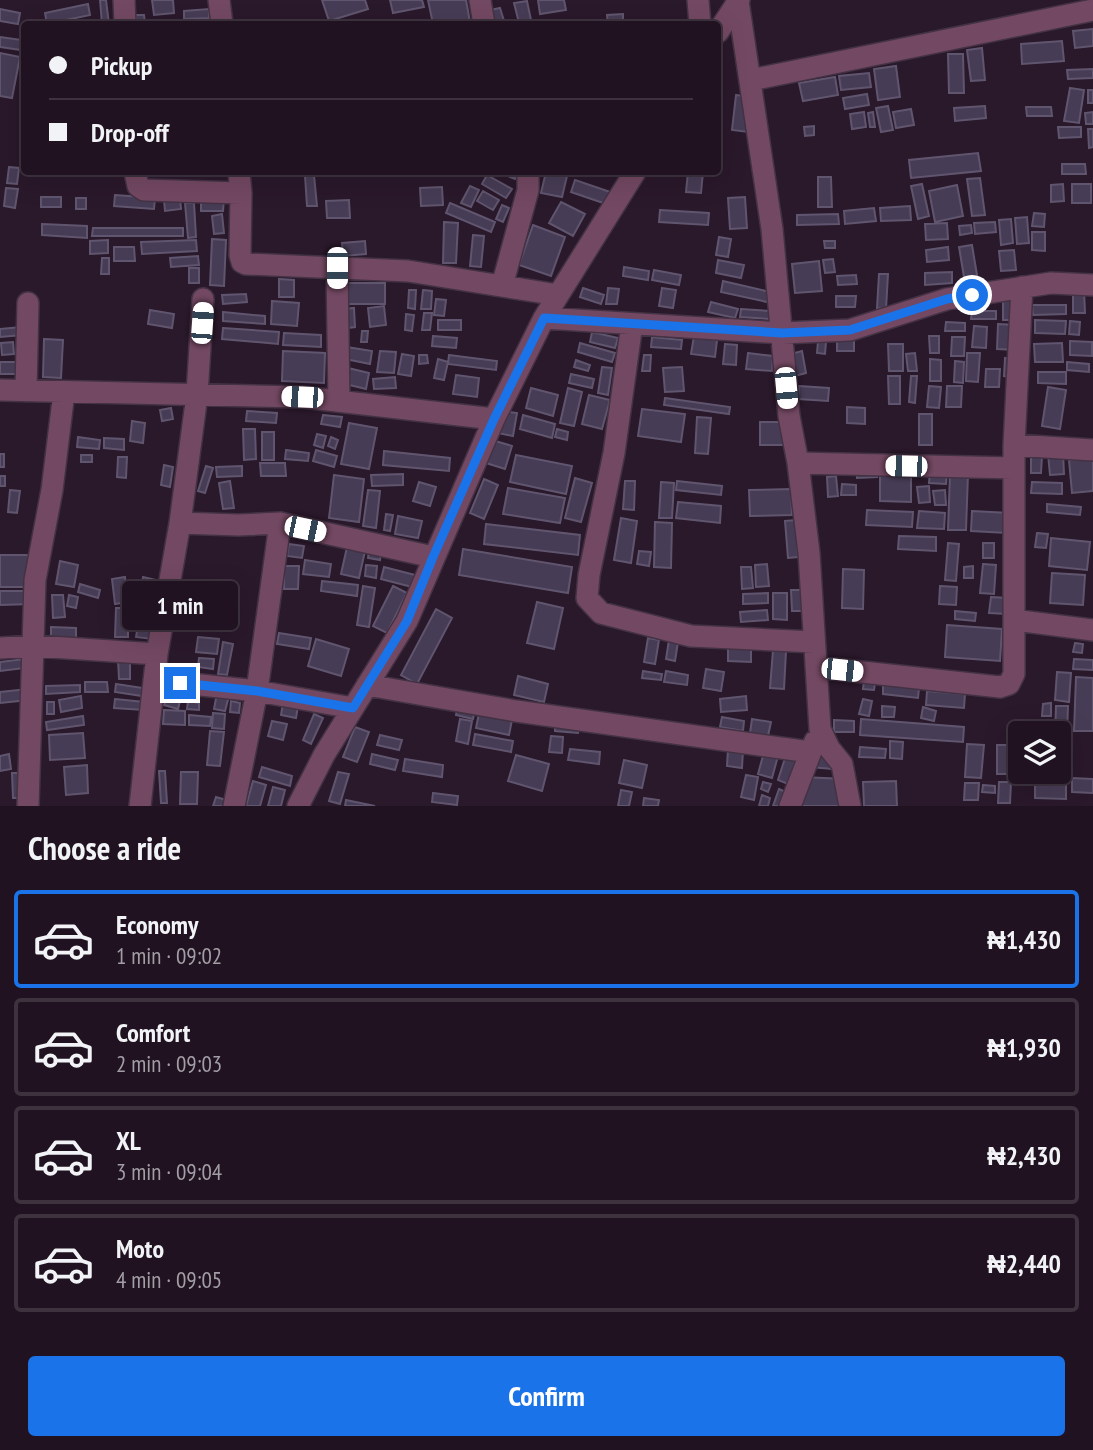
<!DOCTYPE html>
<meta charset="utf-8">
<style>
:root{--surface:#201220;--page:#2d202d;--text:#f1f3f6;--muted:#a29ea5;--line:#3d323e;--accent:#1a73e8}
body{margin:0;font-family:"PT Sans Narrow",sans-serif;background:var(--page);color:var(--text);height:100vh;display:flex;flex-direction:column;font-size:26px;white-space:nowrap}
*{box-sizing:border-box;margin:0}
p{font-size:23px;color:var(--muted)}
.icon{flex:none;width:38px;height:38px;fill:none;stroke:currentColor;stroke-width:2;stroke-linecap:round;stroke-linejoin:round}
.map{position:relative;height:806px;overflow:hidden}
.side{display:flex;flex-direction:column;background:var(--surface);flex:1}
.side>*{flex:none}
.top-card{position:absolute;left:21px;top:21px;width:700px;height:154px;border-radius:7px;box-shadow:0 7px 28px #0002,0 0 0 2px var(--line);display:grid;align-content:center;height:154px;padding:0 28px;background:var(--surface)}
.buttons{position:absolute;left:1008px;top:721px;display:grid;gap:14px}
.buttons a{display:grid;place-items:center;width:63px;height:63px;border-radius:7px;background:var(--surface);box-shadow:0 7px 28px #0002,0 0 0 2px var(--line);font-size:35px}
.end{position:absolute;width:32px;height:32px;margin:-16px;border:9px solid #1a73e8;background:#fff;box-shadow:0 0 0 4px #fff}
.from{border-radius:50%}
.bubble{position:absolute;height:49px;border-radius:7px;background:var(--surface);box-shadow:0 7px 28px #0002,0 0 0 2px var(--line);font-size:23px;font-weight:700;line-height:49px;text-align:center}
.car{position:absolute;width:21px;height:42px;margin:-21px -10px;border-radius:9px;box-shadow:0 0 5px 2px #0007;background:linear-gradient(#fff 24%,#345 0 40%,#fff 0 76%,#345 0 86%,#fff 0)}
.top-card b{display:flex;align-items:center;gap:24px;height:66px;font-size:26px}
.top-card b+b{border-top:2px solid var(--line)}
.top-card i{width:18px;height:18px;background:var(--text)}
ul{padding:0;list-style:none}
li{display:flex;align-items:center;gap:21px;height:98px;margin:0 14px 10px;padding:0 14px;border:4px solid var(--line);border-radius:7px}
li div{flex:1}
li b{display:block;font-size:26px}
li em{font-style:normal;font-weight:700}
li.on{border-color:var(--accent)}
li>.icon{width:63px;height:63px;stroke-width:1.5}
h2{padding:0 28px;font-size:32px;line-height:84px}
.button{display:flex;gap:14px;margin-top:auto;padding:14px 28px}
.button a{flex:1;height:80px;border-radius:7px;background:var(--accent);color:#fff;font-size:28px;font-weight:700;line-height:80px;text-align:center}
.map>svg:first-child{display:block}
</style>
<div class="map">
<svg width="1093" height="806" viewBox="0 0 1093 806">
<rect width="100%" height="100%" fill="#2a182b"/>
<path fill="#473c55" stroke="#60556e" stroke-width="2" d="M100 0H106L109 24H102Z
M152 0H173L174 13 154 15Z
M322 0H365L368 9 329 21Z
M390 0H422L424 7 393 13Z
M428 0H466L470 22 433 24Z
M538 0H564L566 10 540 14Z
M527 1 531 20 519 23 514 3Z
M88 4 90 15 47 24 45 13Z
M500 8 505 24H494L490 10Z
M0 9 20 13 18 24 0 21Z
M209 9V18L184 19V11Z
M623 14V24H608L607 15Z
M136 15H144L145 24H136Z
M1093 29V46L1075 48 1073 31Z
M0 37 22 40 21 50 0 47Z
M1062 41 1064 61 1022 64 1021 44Z
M982 48 985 80 971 81 967 50Z
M0 53 20 57 12 98 0 96Z
M948 54H963L964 93H949Z
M896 66 900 97 878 100 874 69Z
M1093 69V78L1068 79 1067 70Z
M869 73 871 87 841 90 839 76Z
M835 77 838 95 803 101 799 83Z
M1070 88 1084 90 1079 123 1064 121Z
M1088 90H1093V103H1088Z
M867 94 869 105 845 109 843 98Z
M736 95 752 97 748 132 732 130Z
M888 106 893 130 881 132 876 108Z
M985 106 986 118 955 121 954 108Z
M1026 107H1051L1052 116H1027Z
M911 109 914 125 896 128 893 112Z
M864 112 866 127 852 129 850 114Z
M873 112 875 127H870L868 113Z
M1093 112V124H1086L1085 113Z
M814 126V135L805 136 804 127Z
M1058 127H1081V137L1059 138Z
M1088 129H1093V147L1089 148Z
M978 153 981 171 911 178 909 160Z
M1062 164H1085L1086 174H1062Z
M9 167 19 168 17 184 7 183Z
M146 172H165V175H146Z
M498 172H518L515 179Z
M546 172 567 176 562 197 541 193Z
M688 172H703L701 193 686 192Z
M314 175 317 206H307L305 176Z
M487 175 512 189 506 198 482 184Z
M818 177H831L832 207H818Z
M980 178 985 215 972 216 967 179Z
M575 180 613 193 609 205 571 192Z
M922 184 929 216 918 219 911 186Z
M1063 184 1064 201 1051 202V185Z
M1072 184H1091V203H1072Z
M957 185 963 216 935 222 929 191Z
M470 186 479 190 471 207 461 203Z
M442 187 443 205 421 206 420 188Z
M6 188 18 189 15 208 4 206Z
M483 191 499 200 493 210 477 201Z
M115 195 155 198 154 209 114 206Z
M41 197H61V207H41Z
M745 197 747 228 730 229 728 198Z
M76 198H86V209H76Z
M180 199 181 209 165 211 164 200Z
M224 199 223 211H201V200Z
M349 200 350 218H327L326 201Z
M561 202 585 214 573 236 549 223Z
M185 203H194L196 237 188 238Z
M450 203 495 222 491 232 446 213Z
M502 205 509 208 503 222 496 219Z
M910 206 911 220 881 221 880 208Z
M874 208 876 221 845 224 844 211Z
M660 210 709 213 708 225 659 222Z
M1034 213 1045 214 1044 227 1032 226Z
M222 214 224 233 214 234 212 216Z
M838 214 839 224 797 225V215Z
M1027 217 1029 243 1017 244 1015 218Z
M1011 219 1013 243 1001 245 999 220Z
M444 222 458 223 456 263H443Z
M995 222 996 232 975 234 974 223Z
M947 223 948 239 926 240 925 224Z
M42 224 87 226V238L42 235Z
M533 225 565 237 551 276 519 265Z
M971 225 972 233 960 235 959 226Z
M93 228H183V236H92Z
M1032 232H1045V251L1032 250Z
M473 235 484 236 481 267 470 266Z
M719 237 731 239 728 257 716 255Z
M212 239 226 240 224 286 210 285Z
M108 240V253L90 254V241Z
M196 240 197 251 142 254 141 242Z
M365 241 366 254 343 256 342 243Z
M824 241H835V248H825Z
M972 245 978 281 965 283 959 247Z
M114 247H134L135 261H114Z
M948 247 949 260 927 262 926 250Z
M1014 250 1016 270 1001 271 999 251Z
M198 256 199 265 171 267 170 258Z
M102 258H109V274H101Z
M833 259 835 272 825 273 823 260Z
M718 260 744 265 741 278 716 273Z
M819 261 822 291 795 293 792 264Z
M624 267 649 271 648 280 623 276Z
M189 268H199V283H189Z
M654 270 681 275 679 285 652 280Z
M952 272V283L925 285V273Z
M879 274H888L886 309 877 308Z
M856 275 857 284 838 285 837 276Z
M279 279 294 280V297H279Z
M723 281 770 292 767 302 721 292Z
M344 283H385V304H344Z
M583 288 604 295 601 304 580 297Z
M608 288 619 289 617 304H606Z
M662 288 676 290 673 308 659 306Z
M409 290H416L415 309 408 308Z
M423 290 432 291 431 309H421Z
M1073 290H1084L1085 313H1073Z
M1003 292H1014L1015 320H1003Z
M246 294 247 302 223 304 222 295Z
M836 296H856L855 307H836Z
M436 299 446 300 444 316 434 315Z
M272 301 299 303 297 326 271 324Z
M711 302 738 309 735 318 708 312Z
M1032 305H1066V314L1033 315Z
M384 306 386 325 370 327 368 308Z
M354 308 355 327 347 328 346 309Z
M741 309 770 311V319L740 317Z
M150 310 174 314 172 328 148 324Z
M972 311H996V319H971Z
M223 312 265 316V324L223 321Z
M424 313H432L430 330H422Z
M406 314 414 315 412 331 405 330Z
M438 320H461V330H438Z
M1035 320 1066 321 1065 334 1035 333Z
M1070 321 1080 322 1079 335 1069 334Z
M946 322 965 323V331H945Z
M998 324 1016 325 1015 350 997 349Z
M974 326 987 327 986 348 972 347Z
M21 327 22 335 0 337V329Z
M223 328 279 332 278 344 222 339Z
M362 331H368L367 342H361Z
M592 332 618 338 615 348 590 342Z
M284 333 321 335V347L283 345Z
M433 336 457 338 456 348 432 346Z
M694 336 717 340 715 357 691 354Z
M929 336H939V353H930Z
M652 337 682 340 681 349 651 347Z
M952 337H965L964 356H951Z
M44 339 63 340 61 378 43 377Z
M837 339H854V351H837Z
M818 341 826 342 825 354 817 353Z
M1070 341 1092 342V356L1070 355Z
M13 342 14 354 2 355 1 343Z
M580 343 615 353 612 362 578 352Z
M1062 343 1063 362H1035L1034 344Z
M725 344 737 345 736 365 723 364Z
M888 344H903V371H889Z
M347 347 372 351 370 364 345 359Z
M283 351 325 353 324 383 282 381Z
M380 351 396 352 394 373 377 372Z
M802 351 806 373 795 376 791 354Z
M748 353 773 356 772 371 746 369Z
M915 353 917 371H908L906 354Z
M967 353H980L978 382 966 381Z
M402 354 414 356 411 376 398 374Z
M419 355H427L428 363 419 364Z
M449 355 497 361 496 370 448 364Z
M644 355H651L650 371H642Z
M1005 358 1013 359 1012 377 1004 376Z
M438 359 448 362 444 380 434 378Z
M930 359 941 360V381H930Z
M576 360 590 365 588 371 574 367Z
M955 361 964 362 963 383 954 382Z
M0 362H21L20 374H0Z
M1067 362 1089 364V372L1067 370Z
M344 367 369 373 366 389 341 383Z
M602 367 612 368 608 395 598 393Z
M682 367 684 391 665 392 663 368Z
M986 369H1000L999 387H985Z
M1038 372H1066V384L1038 383Z
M571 374 594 379 592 388 569 383Z
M456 375 479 378 477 397 453 394Z
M888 376H900V404H889Z
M911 376H917L915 403 909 402Z
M395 377 396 388 374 389 373 379Z
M799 386 829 388 828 401 798 399Z
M929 386 941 387 939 408 927 407Z
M947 386H962L961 407H946Z
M1048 387 1066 390 1060 429 1042 426Z
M531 388 558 395 553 416 526 408Z
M568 388 582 392 574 426 560 423Z
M589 395 610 400 602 429 582 424Z
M665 398 730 407 729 414 664 405Z
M847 407 865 408V424L847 423Z
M171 408 173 419 162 421 160 410Z
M642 409 685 414 681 442 638 436Z
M247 411 277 413 276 423 246 421Z
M502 411 517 413 513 436 498 433Z
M919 414H932V445H919Z
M323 415 342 417 340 427 321 424Z
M523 415 555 424 552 438 520 429Z
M697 417 711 418 708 454 695 453Z
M132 421 145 423 143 443 130 441Z
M760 422H786V445H760Z
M349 423 377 428 369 469 341 464Z
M243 429H255L256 459 244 460Z
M557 429 568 432 567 440 555 437Z
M262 432H274V460H262Z
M317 434 326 436 323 448 314 445Z
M78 437 100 440 99 449 77 447Z
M331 437 338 440 335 449 328 446Z
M104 438 124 439V450L104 448Z
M492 440 512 446 505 469 486 463Z
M286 450 309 453 308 461 285 459Z
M316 450 337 456 334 467 313 461Z
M384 451 450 458 449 471 383 465Z
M1063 453 1064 474 1050 475 1048 454Z
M0 454H4V467H0Z
M81 455H92V462H81Z
M516 455 572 466 566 494 510 482Z
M1031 455 1042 456 1041 473H1031Z
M118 457H127L126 478 117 477Z
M1093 458V491L1072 493 1069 460Z
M260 463H285L286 476H261Z
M164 465 173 467 170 487 161 485Z
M206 466 213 468 205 493 198 491Z
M242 466V476L217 477 216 467Z
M857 467H876L877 477 857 478Z
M880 471 911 472V502L880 501Z
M930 471 947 472 946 484 929 483Z
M403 474V485L372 486 371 475Z
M950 474H968L966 530H948Z
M334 475 364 479 359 522 329 518Z
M0 476H5V486H0Z
M836 476 838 496 828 497 827 477Z
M575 478 592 483 581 522 565 518Z
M484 479 498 485 484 519 470 513Z
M230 481 234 508 223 509 219 483Z
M625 481H635L634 510 623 509Z
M677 481 722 486 721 495 676 490Z
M419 482 436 487 430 506 413 501Z
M661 482 674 483 672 518H659Z
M1032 482 1062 483V494L1031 493Z
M842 484 856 485V495H841Z
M929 486 930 502 919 503 917 487Z
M508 488 565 498 560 523 503 514Z
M791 489 792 515 750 516 749 490Z
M10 490 20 491 17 513 8 512Z
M368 490 380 491 376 528 363 526Z
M945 490 946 505H935L933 491Z
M678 502 721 506 720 523 676 518Z
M1047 504 1081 507 1080 515 1047 512Z
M867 510 913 512 912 527 866 525Z
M919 511 945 513 944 529 917 528Z
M972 511 1009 513 1007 533 971 531Z
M386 514 393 515 390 531 384 530Z
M398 516 422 521 418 538 395 534Z
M621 518 637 521 631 563 614 560Z
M796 520 798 557 788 558 785 521Z
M655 522 672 523 671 568 654 567Z
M486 524 580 535 578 555 484 544Z
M1037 533 1048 534 1046 548 1035 547Z
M899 536 936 537V551L898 549Z
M1051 538 1090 542 1087 570 1049 566Z
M948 543 959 544 956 581 945 580Z
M983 543H994V558H983Z
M289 544 304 546 302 558 287 556Z
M347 547 365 551 359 578 341 574Z
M463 549 572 567 568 593 459 575Z
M369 551 381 553 380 560 368 558Z
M639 551 651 552 649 566 637 564Z
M0 555H28V587H0Z
M305 560 331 564 329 577 303 574Z
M60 561 78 565 74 587 56 584Z
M767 564 769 586 756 587 755 565Z
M983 564 996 565 994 594 980 593Z
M366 565 377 566 376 578 365 576Z
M284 566H299L298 589H284Z
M973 566V578H964V567Z
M384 567 415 575 412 587 381 579Z
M741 567H751L753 588 742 589Z
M843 569 864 570 863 609 842 608Z
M1052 573 1085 575 1083 605 1050 603Z
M125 577 128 602 115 604 112 579Z
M143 577 156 580 152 606 139 604Z
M322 581 358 585 357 596 321 591Z
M80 584 100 590 98 598 78 592Z
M363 586 375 588 369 627 357 625Z
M393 586 407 593 387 633 373 626Z
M940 586 957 587 956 605 939 604Z
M791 590H803V611H792Z
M0 591H32V604L0 605Z
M768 593V603L743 604V594Z
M773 593H787V620L773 619Z
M52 595H63L65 617 53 618Z
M69 595 78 597 76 608 67 606Z
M991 597 1008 598 1007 614 989 613Z
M537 602 563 608 554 649 527 643Z
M116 608H128V637H115Z
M141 609 156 611 152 639 136 637Z
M436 609 452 618 417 684 401 675Z
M767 610 768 620 741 622 740 612Z
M955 611 976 613 975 621 955 619Z
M947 625 1002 629 1000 661 945 657Z
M51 627 76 628V639H51Z
M279 633 311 638 309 649 277 644Z
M198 637 219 639 217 654 196 652Z
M648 638 659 640 655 664 644 662Z
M316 639 349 649 341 676 308 666Z
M669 640 678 642 675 661 666 659Z
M223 642 233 644 227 675 218 674Z
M1075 643 1083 644 1082 653 1073 652Z
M728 645H751V662L728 661Z
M773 650 786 651 784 689 770 688Z
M199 658 214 659 213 669 198 667Z
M24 659 25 668 0 671V662Z
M118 659H130V679H119Z
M1074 659 1093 660V670L1073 669Z
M706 669 724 672 721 691 703 688Z
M643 671 662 674 661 680 642 678Z
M666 671 688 675 687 685 664 682Z
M1057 672 1071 673 1069 702 1055 700Z
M518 676 548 684 544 702 514 695Z
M1076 677 1093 678V731H1074Z
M864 681 875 683 874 690 863 689Z
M85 682H107L108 692H85Z
M116 684 143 688 142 696 115 692Z
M80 685V692L46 694V686Z
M883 685 919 688 918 698 883 694Z
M27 689 28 700 0 703V692Z
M927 691 965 694 964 708 926 705Z
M217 693 229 696 225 711 214 709Z
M81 696 82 708 61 712 59 700Z
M746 696 747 710 721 712 720 699Z
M166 697 180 701 178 709 164 705Z
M115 699 144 702V710L114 708Z
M863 699 872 701 869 716 859 714Z
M188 701 199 703V710L187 709Z
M231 701 240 703 239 713 230 712Z
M47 702H54V714H47Z
M283 703 298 706 296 718 281 715Z
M1051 703V716H1042L1043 704Z
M458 705 475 709 473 719 456 715Z
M882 706 895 707 894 717H882Z
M1056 706H1068L1067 734 1055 733Z
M923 707 936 711 934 721 921 718Z
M480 708 513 715 509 735 476 728Z
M164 710 185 711V725L163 724Z
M213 713 225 714 224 729 212 728Z
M314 714 323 718 311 744 303 740Z
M189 715 211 717 210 726 189 725Z
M83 716 84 725 47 730 46 722Z
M722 717 744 721 743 731 720 727Z
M460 719 472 721 468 744 456 741Z
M752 719 771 722 768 736 750 733Z
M861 719 964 727 963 742 860 735Z
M834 720 854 721V732H834Z
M272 721 287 724 283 740 268 736Z
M555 723 579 726 578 733 555 731Z
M1050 726V733H1040L1039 727Z
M355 727 369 732 357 762 343 757Z
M210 731 224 732 220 766 207 765Z
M83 733 85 758 50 760 49 735Z
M475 734 513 741 511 752 473 745Z
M380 735 402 740 399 750 377 745Z
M551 736 563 737 562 753 549 752Z
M1059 738H1068V769H1059Z
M890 741 903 742 902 759 890 758Z
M967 744 984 745 981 778 965 777Z
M997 745H1011V774H997Z
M860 747 886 749 885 758 859 757Z
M570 749 600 752 599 764 568 760Z
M728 749 743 750 742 768 727 766Z
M764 752 778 756 772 778 758 774Z
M9 754 11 769 0 771V756Z
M372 754 398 760 395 770 370 764Z
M811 754 833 755 832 769 810 767Z
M516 755 549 764 542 791 508 781Z
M786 755 796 759 788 784 778 780Z
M405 759 443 765 442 777 403 771Z
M624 760 647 765 642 788 619 783Z
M87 765 88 793 66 795 64 767Z
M262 767 292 776 290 786 259 777Z
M159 771H165L167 803H161Z
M181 772H198L197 804H180Z
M338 772 349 774 340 804 329 801Z
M12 773H27V798H13Z
M1035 774 1066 775V799L1035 798Z
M746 775 758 777 754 800 741 797Z
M803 777 844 779 843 806H802Z
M1072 778 1093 779V793L1072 792Z
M253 781 266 785 260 806H246Z
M896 781 897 806H864L863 782Z
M763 782 771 784 768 792 761 789Z
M999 782H1011L1010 803H998Z
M965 783H979L978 800H964Z
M983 785 995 786V793L982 792Z
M273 787 285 790 281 806H268Z
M779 789 788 793 784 806H773Z
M621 790 632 792 629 806H618Z
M433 793 458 796 457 805 432 802Z
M762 795 770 798 768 806H759Z
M216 797 233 802 232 806H213Z
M644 798 659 800 658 806H643Z
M346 800 375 806H345Z"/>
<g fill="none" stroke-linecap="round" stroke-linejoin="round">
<defs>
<path id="minor" d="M124 0 125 24
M219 0 222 24
M480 0 484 24
M698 0 700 24
M738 1 772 229 789 416 798 463 809 553 820 729 829 748 842 764 850 806
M718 32 739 0
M751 80 1093 10
M135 172 138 186 144 190 241 193
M239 172 241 193 240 255 242 262 246 264 408 271 558 295
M337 268 339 401
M502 286 528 190V172
M203 299 197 395 180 523 238 525 280 523 433 557
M544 318 782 333 850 330 947 299 1051 283 1093 285
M632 324 614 453 589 575 587 598 601 613 691 636 814 642
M0 390 302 397 494 419
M26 391 28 303
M1014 445 1093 450
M798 463 1014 468
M1014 620 1093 630
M0 648 35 646 157 654
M816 667 1000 687 1009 684 1014 674V445L1022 287
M154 680 257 691 353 708
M367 685 516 711 810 752
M28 806 35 580 52 490 64 392
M140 806 157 654 180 523
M234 806 257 691 280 523
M298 806 324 755 407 621 494 419 544 318 635 172
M790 806 815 741"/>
</defs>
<use href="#minor" stroke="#433244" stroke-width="24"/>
<use href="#minor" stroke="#734862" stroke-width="21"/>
</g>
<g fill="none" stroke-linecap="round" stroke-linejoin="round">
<path stroke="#1a73e8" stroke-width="9" d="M180 683 257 691 353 708 407 621 433 557 494 419 544 318 782 333 850 330 947 299 972 295"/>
</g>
</svg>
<div class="buttons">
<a><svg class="icon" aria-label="layers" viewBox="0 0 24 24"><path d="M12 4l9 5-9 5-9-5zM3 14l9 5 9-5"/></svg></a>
</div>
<i class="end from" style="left:972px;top:295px"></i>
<i class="end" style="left:180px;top:683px"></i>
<div class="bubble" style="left:122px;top:581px;width:116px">1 min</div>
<i class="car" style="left:337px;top:268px;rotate:180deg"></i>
<i class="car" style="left:202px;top:323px;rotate:4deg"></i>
<i class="car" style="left:786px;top:388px;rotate:175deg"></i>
<i class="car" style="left:302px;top:397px;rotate:272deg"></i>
<i class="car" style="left:906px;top:466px;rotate:271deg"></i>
<i class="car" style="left:305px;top:529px;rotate:102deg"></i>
<i class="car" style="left:842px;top:670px;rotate:96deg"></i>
<div class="top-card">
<b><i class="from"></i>Pickup</b>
<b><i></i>Drop-off</b>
</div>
</div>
<section class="side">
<h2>Choose a ride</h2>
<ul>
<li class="on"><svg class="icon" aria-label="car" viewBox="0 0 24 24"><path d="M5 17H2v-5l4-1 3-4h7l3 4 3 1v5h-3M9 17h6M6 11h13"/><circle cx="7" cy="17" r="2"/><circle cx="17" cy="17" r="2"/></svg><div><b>Economy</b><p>1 min · 09:02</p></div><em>₦1,430</em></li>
<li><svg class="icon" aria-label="car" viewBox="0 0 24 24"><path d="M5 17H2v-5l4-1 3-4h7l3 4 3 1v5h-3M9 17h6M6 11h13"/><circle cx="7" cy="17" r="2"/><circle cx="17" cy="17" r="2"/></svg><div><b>Comfort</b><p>2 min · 09:03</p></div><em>₦1,930</em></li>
<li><svg class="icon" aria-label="car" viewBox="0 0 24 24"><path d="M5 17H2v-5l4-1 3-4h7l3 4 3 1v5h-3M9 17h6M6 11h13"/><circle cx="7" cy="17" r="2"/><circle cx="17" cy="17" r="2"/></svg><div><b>XL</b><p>3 min · 09:04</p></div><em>₦2,430</em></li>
<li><svg class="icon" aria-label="car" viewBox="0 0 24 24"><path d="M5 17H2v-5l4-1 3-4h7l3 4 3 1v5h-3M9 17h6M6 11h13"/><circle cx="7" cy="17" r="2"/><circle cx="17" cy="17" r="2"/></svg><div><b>Moto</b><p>4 min · 09:05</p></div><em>₦2,440</em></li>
</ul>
<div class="button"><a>Confirm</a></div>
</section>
